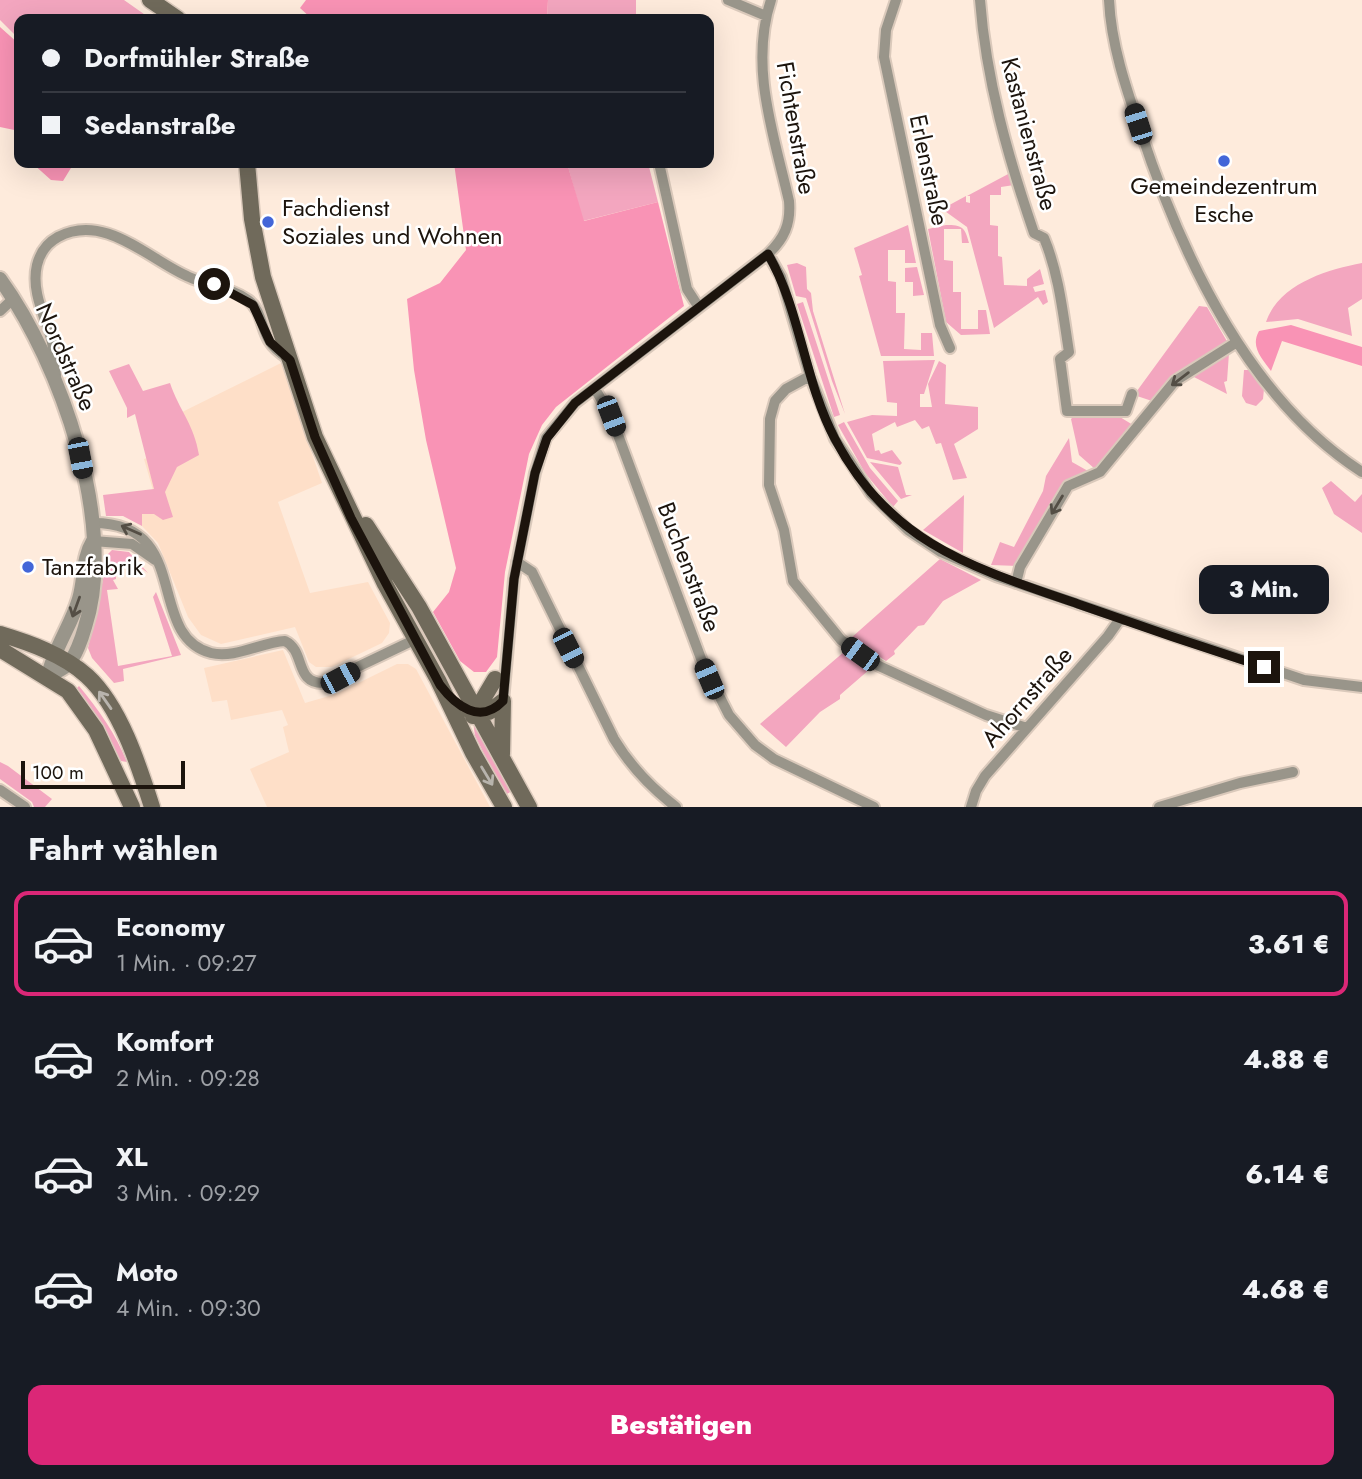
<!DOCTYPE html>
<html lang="de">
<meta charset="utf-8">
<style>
:root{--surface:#171b24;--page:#242831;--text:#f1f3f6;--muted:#9ea1a6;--line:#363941;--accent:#db2777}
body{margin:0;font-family:Jost,sans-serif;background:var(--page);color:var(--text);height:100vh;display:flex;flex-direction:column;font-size:26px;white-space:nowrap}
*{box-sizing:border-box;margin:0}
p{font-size:23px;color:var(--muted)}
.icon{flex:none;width:38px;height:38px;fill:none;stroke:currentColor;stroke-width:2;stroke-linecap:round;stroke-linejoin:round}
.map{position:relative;height:807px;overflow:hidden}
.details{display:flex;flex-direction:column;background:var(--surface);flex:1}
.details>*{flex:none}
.guide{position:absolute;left:14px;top:14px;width:700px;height:154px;border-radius:14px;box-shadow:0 7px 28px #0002;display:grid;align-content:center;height:154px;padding:0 28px;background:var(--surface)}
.scale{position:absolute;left:21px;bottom:18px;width:164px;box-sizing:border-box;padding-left:7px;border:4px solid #1c140d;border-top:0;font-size:19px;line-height:24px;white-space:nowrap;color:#1c140d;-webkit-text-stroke:5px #fff;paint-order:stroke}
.end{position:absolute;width:32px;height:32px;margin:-16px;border:9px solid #1c140d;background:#fff;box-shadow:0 0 0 4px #fff}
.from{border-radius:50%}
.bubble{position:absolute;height:49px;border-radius:14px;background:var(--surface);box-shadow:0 7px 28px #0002;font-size:23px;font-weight:800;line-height:49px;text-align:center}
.car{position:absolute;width:21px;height:42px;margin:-21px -10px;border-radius:9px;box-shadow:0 0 5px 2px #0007;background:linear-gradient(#222 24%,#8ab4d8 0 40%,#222 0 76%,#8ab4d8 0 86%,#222 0)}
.guide b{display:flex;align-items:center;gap:24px;height:66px;font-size:26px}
.guide b+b{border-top:2px solid var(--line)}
.guide i{width:18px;height:18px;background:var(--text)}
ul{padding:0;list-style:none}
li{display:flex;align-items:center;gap:21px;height:105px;margin:0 14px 10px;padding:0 14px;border:4px solid transparent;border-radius:14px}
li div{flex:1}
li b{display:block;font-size:26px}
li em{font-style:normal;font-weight:800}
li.active{border-color:var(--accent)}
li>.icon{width:63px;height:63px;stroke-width:1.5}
h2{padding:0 28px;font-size:32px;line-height:84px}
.primary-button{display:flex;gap:14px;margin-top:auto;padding:14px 28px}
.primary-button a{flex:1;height:80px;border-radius:14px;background:var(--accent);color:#fff;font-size:28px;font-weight:800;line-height:80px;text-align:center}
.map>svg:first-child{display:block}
</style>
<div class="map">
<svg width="1362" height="807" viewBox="0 0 1362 807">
<rect width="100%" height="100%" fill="#feebdc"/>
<path fill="#fedfc8" d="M281 363 322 483 278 502 310 593 368 582 390 623 389 633 382 643 332 667H316L309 662 295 627 221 644 201 635 188 617 158 543 142 526 141 514 159 511 144 459 183 446 172 417Z
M283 650 305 703 336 694 397 664H408L416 669 490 807H267L250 769 289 752 283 727 288 725 282 710 231 720 227 700 212 702 204 668Z"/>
<path fill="#f3a6bf" d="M0 0H124L151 19H19V39L0 20Z
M548 0H636V19H547Z
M567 163H648L658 202 583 221Z
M1010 173 1014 185 1001 187V195H990V225L998 226V256L1002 257 1004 285 1027 286V279L1040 269 1044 284 1033 287 1035 292 1045 290 1048 302 1043 305 1038 297 994 328 967 227 942 209 966 196V202L970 203V196H967Z
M908 225 916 263H905V250H888V281L896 282V313H905L904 349 921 350V333H932L934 356H881L859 276 862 275 854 248Z
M946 225C962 225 965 227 969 243H962L961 229H944V260L953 261V292H961V329H978V310H986L990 334 961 335 946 322 928 229Z
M797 263 806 267 807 289 811 293 813 311 845 414 832 381 806 298 796 296 787 265Z
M1362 263V299L1348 308 1352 336 1298 319 1266 322C1279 284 1326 270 1362 263Z
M917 267 924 295 913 296V282H905V268Z
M803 302 840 415 834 417 797 304Z
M1199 306 1207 307 1228 343 1152 401 1134 395Z
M1229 353 1227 381 1224 382 1227 394 1192 376Z
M935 360 924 394H920V407H932L928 384 939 361 946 365 945 404 978 407V429L954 444 967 478 953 480 941 443 936 444 929 426 922 429 915 420 897 427 895 422 872 434 875 451 879 450 881 454 892 450 902 463 900 465 867 458 847 422 872 415 897 416V403L887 402 883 361Z
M129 364 143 391 170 383C179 410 194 424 199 455L177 467 165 492 173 517 163 520 154 514H142V526L123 516H106L103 495 154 489 135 414 127 418V408L109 371Z
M1244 370H1250L1264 389 1263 399 1256 406 1246 403 1242 396Z
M1076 414H1115L1133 425 1095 469 1079 455 1071 419Z
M844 422 870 468 898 501 893 507 865 473 838 425Z
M1069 438 1072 462 1088 471 1087 474 1065 484 1018 566 991 565 1000 542 1014 547 1043 491 1046 476Z
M870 462 898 467 906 495H912L901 499Z
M1331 481 1355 502 1362 494V533L1334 514 1322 488Z
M964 495 963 553 923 530Z
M112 550 129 552 148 573 133 562 119 563 116 566V579L113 580 118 589 107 590 118 666 172 656 153 597 156 592 181 655 123 669 124 681 114 683 92 658 88 648 104 575V558Z
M940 559 981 580 943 601 924 625 918 626 894 651 895 654 886 661 851 638Z
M845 651 870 669 840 695V699L820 712 786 747 760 724Z
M79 686C99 710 115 733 127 762L121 761 98 720 75 690Z
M473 721 514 790 505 795 475 736Z
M0 762 8 766 52 799 45 807H34L32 802 0 779Z"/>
<path fill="#f993b5" d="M306 0H548L547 19H312L300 8Z
M0 27 19 44V131L0 127Z
M32 163H74L63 181 51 180Z
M454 163H567L584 221 658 202 684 306 556 407 542 425 529 454 505 572 497 657 486 672H474L460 661 433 612 449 592 456 568 426 440 414 370 407 299 440 283 466 250Z
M1291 325 1362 347V366L1282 341 1271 371C1262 358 1250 347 1259 331Z"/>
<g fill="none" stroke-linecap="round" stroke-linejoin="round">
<defs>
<path id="minor" d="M728 0 766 16
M896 0 886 30 884 57 940 325 950 348
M980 0C986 80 1008 157 1034 233L1044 238C1059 274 1063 314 1069 352L1060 359 1067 411H1126L1132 394
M1109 0C1111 44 1126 88 1140 129 1181 254 1247 398 1362 472
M659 163 687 289 698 306
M768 254 781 277 810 376 835 439 871 494 908 530 941 552 996 576 1304 680 1362 687
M0 311 14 298
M56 375C54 363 54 349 51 338 44 315 31 290 37 265 40 253 47 243 58 237 105 212 149 260 189 277 209 286 230 287 248 300 262 310 261 329 270 342 274 349 283 355 290 360
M810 376 786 389 775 401 770 419 769 485 784 530 793 581 841 640 879 666 986 715 1027 728
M595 389 611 416 703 664 729 715 755 745 774 759 874 807
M91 523C194 521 144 635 211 653 235 659 262 642 285 641 306 651 294 684 324 683L414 640
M93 541 132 544 155 560
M517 562 532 572 614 739C631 767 650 787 676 807
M1016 583 1020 567 1068 486 1100 472 1175 381 1237 342
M503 701 514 579 535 473 546 438 575 403 768 254C784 239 791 224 789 201 774 135 749 67 771 0
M0 790 25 807
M971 807 976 791 985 776 1108 636 1120 619
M1159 807 1240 783 1293 772"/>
<path id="tertiary" d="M0 279C61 363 118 526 85 627 82 638 75 658 67 665 61 670 54 673 48 676
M48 676C54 648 71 626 79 599 85 579 82 559 93 541"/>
<path id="secondary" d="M150 0 178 19
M247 163 252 219 263 277 315 437 385 584 438 680 473 753 504 807
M366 525 419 607 529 807
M0 634C30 643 64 655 87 676 120 706 139 766 152 807
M0 649 68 691 96 730 132 807
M470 711 489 712 503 701
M473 716 495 679
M502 754 503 701"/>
</defs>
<use href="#minor" stroke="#dac9bb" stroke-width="14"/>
<use href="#tertiary" stroke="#dac9bb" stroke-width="18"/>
<use href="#secondary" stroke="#dac9bb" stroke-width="19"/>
<use href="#minor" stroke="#99958a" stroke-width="10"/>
<use href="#tertiary" stroke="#99958a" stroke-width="14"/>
<use href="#secondary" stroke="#706a5b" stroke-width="16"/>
</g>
<defs><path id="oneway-shaft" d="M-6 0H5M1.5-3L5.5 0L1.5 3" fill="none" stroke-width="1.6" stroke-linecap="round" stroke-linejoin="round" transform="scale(1.75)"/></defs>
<g stroke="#544e45">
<use href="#oneway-shaft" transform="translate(1180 379) rotate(143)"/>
<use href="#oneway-shaft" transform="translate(1057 505) rotate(121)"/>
<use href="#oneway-shaft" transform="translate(131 530) rotate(-156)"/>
<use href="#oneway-shaft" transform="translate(76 607) rotate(110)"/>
</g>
<g stroke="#b8b4ad">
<use href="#oneway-shaft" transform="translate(105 700) rotate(-125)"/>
<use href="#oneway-shaft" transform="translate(487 776) rotate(59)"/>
</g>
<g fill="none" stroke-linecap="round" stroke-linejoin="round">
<path stroke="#1c140d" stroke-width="9" d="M214 284 253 305 270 342 290 360 315 437 351 518 440 685C456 706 480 725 503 701L514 579 535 473 547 438 575 403 768 254C801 311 804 381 835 439 890 544 974 568 1078 604 1140 626 1202 647 1264 667"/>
</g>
<g fill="#4366d8" stroke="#fff" stroke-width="2.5">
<circle cx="1224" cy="161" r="7"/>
<circle cx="268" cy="222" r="7"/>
<circle cx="28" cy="567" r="7"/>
</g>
<g text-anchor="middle" stroke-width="5" stroke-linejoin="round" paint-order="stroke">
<g font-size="24" fill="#1c140d" stroke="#fff">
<text transform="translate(796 128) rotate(80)" y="8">Fichtenstraße</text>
<text transform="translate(1029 134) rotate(75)" y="8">Kastanienstraße</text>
<text transform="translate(929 170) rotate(78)" y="8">Erlenstraße</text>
<text transform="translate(66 357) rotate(66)" y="8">Nordstraße</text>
<text transform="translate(689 567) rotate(69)" y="8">Buchenstraße</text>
<text transform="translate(1027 697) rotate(-49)" y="8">Ahornstraße</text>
</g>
<g font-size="24" fill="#1c140d" stroke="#fff" text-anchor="start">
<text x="1224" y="194" text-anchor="middle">Gemeindezentrum<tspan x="1224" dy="28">Esche</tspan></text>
<text x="282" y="216">Fachdienst<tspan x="282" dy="28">Soziales und Wohnen</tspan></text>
<text x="42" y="575">Tanzfabrik</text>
</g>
</g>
</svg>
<div class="scale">100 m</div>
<i class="end from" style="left:214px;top:284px"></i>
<i class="end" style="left:1264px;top:667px"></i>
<div class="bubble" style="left:1199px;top:565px;width:130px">3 Min.</div>
<i class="car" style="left:1138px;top:124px;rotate:342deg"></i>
<i class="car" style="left:611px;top:416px;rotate:159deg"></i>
<i class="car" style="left:80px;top:458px;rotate:169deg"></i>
<i class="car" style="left:568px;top:648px;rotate:153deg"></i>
<i class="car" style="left:860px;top:654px;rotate:306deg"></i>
<i class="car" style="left:340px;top:678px;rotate:62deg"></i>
<i class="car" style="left:709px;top:679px;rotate:337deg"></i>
<div class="guide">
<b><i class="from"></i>Dorfmühler Straße</b>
<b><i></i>Sedanstraße</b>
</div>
</div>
<section class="details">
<h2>Fahrt wählen</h2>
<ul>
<li class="active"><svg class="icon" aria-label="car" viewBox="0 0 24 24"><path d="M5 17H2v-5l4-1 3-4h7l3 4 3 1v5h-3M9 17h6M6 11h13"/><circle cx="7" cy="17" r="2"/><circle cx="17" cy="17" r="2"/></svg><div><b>Economy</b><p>1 Min. · 09:27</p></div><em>3.61 €</em></li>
<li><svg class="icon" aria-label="car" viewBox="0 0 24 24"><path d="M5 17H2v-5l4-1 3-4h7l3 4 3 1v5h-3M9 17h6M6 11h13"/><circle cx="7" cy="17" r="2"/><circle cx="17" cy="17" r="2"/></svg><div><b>Komfort</b><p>2 Min. · 09:28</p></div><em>4.88 €</em></li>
<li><svg class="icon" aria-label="car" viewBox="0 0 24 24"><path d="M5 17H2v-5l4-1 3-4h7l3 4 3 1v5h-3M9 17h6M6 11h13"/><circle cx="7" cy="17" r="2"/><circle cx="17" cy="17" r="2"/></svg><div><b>XL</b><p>3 Min. · 09:29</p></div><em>6.14 €</em></li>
<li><svg class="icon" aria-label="car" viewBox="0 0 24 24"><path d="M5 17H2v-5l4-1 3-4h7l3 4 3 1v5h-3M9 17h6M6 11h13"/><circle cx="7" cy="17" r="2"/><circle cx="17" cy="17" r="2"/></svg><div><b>Moto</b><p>4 Min. · 09:30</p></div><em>4.68 €</em></li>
</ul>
<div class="primary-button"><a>Bestätigen</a></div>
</section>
